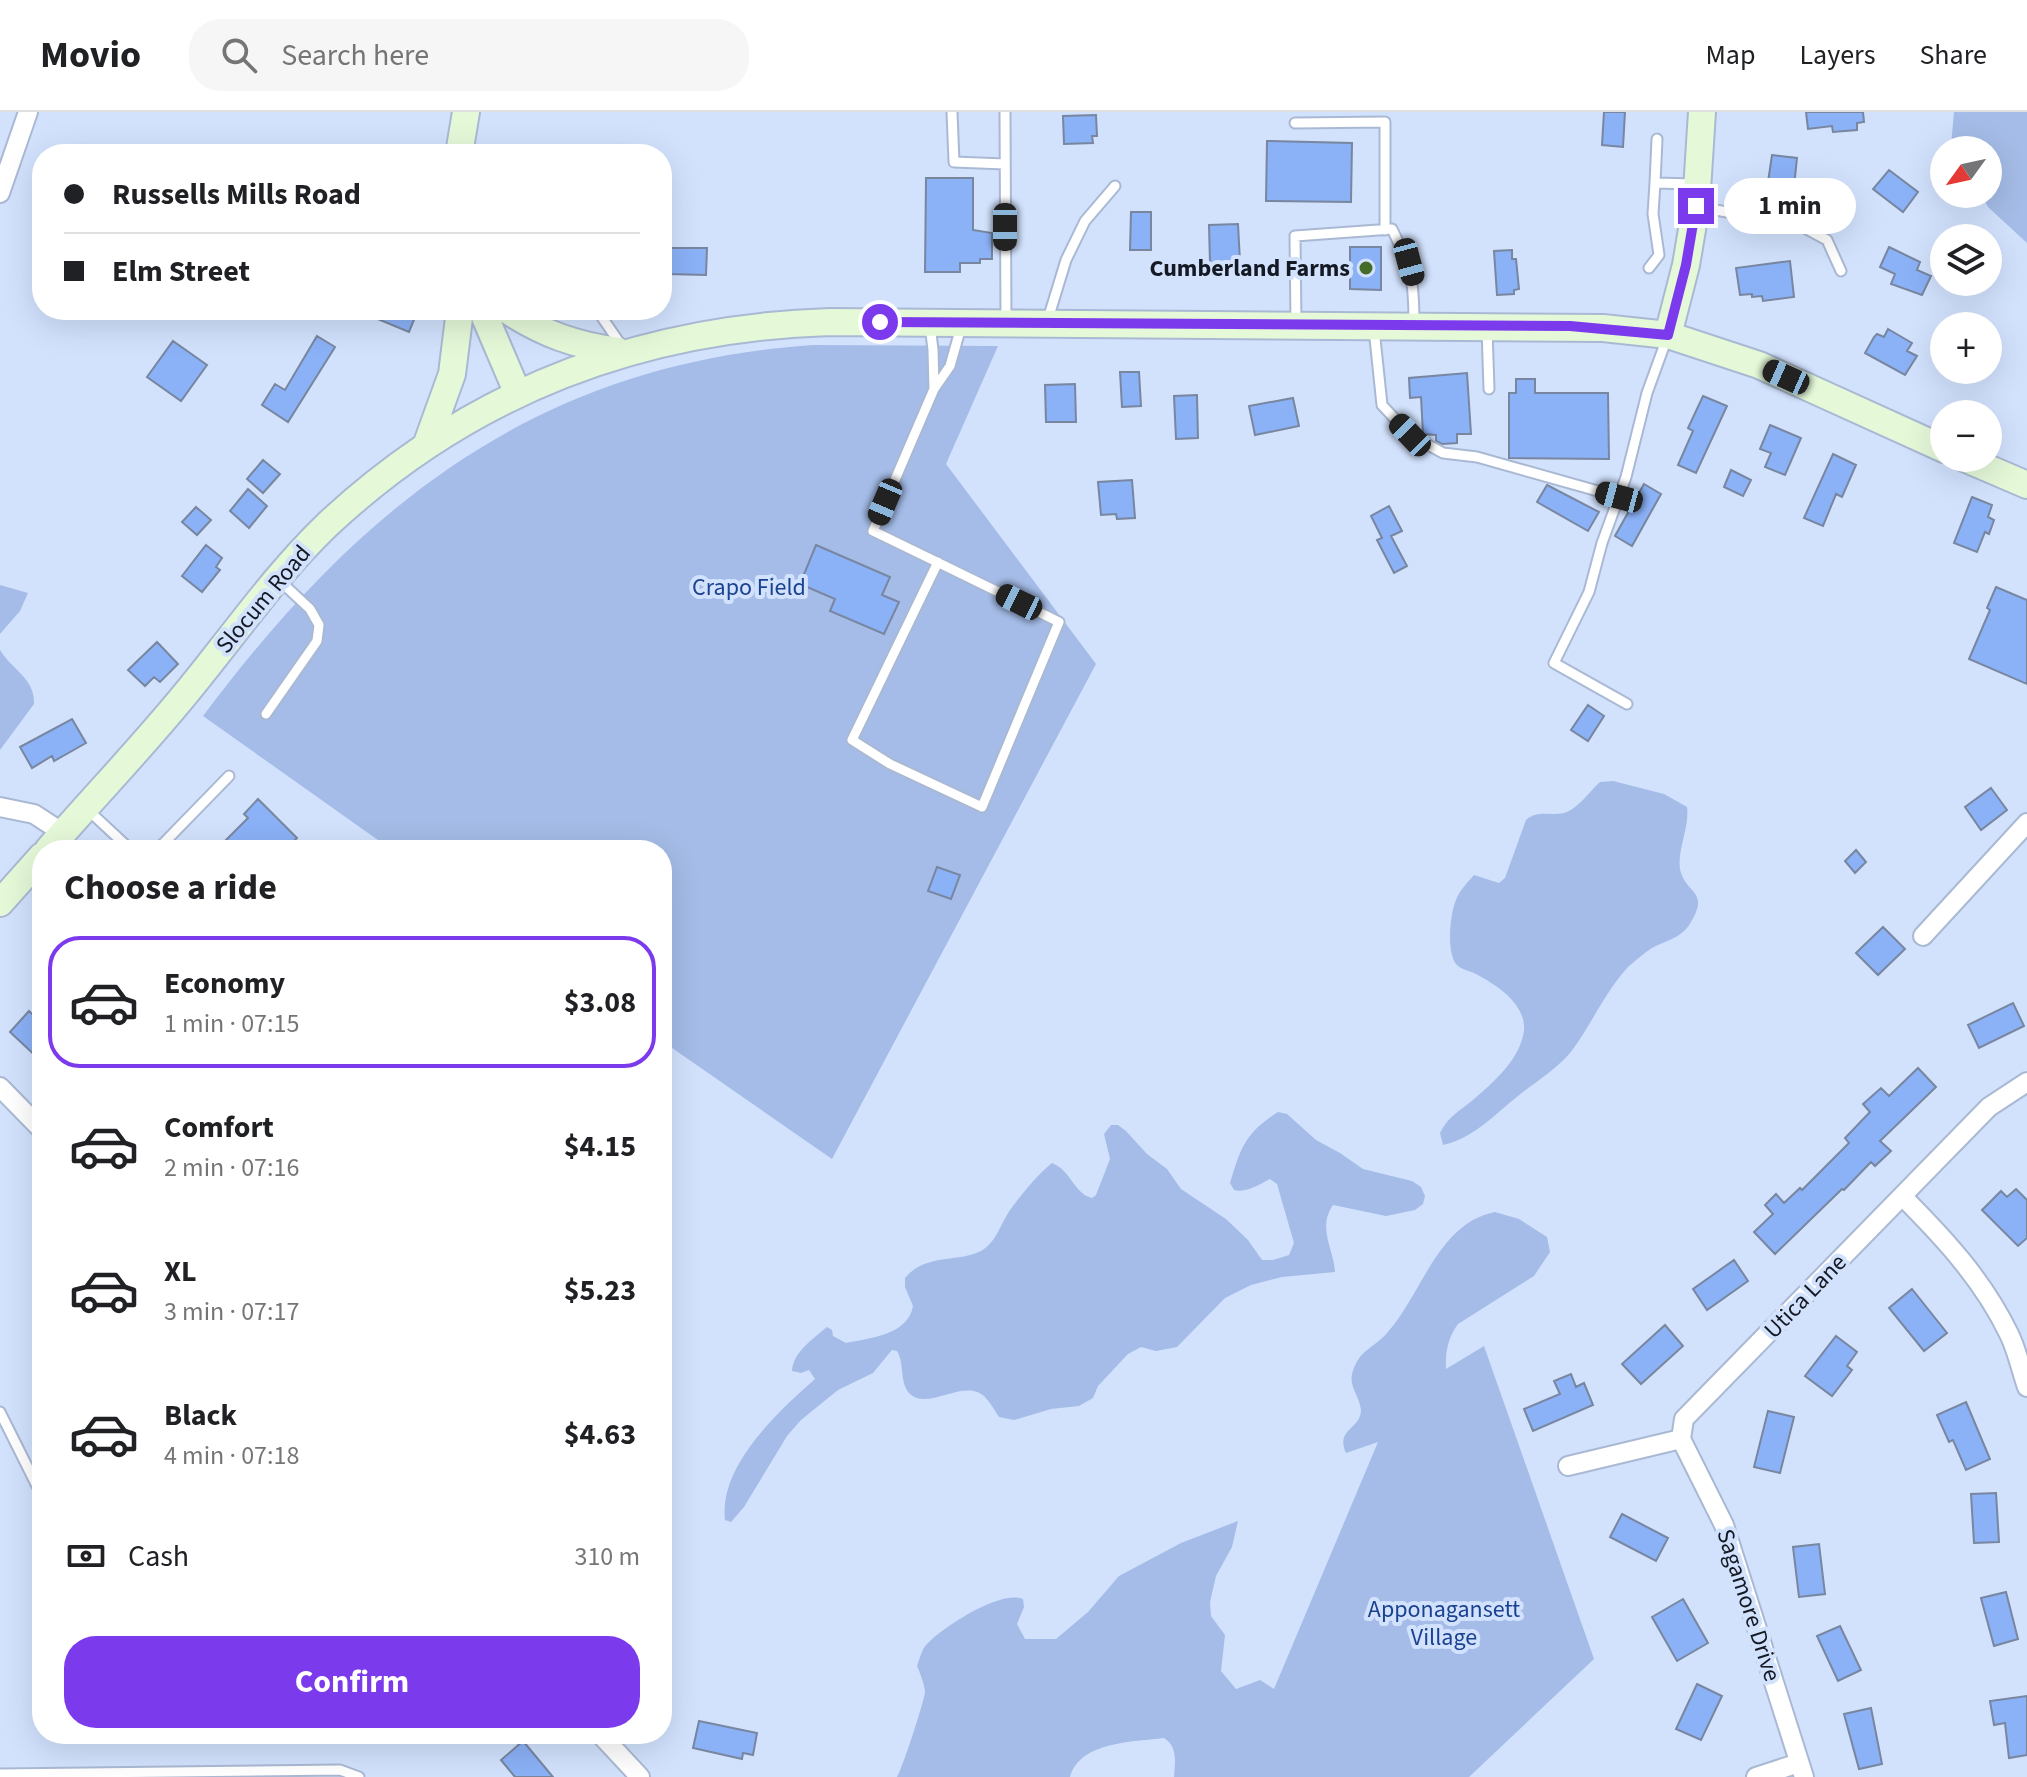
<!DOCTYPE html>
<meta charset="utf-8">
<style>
:root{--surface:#fff;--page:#f6f6f6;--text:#202124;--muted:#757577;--line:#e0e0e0;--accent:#7c3aed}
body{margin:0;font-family:"Source Sans 3",sans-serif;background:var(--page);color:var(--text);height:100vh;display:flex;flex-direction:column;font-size:30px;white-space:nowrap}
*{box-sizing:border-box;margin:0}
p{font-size:26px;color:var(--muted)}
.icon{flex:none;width:44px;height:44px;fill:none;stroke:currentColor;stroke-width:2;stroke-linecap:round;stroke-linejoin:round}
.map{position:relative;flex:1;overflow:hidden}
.side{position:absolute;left:32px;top:728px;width:640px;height:904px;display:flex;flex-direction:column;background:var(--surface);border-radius:32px;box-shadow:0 8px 32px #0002}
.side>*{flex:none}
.banner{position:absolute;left:32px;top:32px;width:640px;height:176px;border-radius:32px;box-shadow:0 8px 32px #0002;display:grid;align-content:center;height:176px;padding:0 32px;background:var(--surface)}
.needle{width:52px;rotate:237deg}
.buttons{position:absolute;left:1930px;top:24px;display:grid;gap:16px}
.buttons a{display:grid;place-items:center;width:72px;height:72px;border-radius:50%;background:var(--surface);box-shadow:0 8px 32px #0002;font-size:40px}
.end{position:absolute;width:36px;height:36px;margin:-18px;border:10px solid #7c3aed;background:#fff;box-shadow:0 0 0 4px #fff}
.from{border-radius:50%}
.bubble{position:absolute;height:56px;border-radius:28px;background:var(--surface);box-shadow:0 8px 32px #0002;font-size:26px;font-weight:700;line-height:56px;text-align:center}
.car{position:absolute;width:24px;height:48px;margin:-24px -12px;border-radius:10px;box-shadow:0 0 6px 2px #0007;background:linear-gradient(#222 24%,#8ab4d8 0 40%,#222 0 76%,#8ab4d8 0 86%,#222 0)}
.banner b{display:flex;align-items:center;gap:28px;height:76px;font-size:30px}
.banner b+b{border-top:2px solid var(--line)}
.banner i{width:20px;height:20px;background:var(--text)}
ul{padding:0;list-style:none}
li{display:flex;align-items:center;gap:24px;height:132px;margin:0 16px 12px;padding:0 16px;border:4px solid transparent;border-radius:32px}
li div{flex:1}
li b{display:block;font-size:30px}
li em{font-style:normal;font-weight:700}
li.active{border-color:var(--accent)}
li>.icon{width:72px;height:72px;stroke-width:1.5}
h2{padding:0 32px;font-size:36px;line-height:96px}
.pay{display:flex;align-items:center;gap:20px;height:88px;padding:0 32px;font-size:30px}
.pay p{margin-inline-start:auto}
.cta{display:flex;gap:16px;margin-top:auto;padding:16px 32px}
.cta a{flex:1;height:92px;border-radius:32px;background:var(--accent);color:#fff;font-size:32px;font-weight:700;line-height:92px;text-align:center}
header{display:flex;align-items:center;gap:48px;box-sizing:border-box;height:112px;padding:0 40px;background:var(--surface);border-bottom:2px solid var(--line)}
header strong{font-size:38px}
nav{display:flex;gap:44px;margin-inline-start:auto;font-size:28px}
.search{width:560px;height:72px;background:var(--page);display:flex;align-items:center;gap:20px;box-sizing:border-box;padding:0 28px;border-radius:32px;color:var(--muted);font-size:30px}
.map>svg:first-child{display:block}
</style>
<header>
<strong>Movio</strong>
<div class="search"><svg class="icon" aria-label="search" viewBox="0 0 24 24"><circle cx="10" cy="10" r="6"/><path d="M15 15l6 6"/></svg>Search here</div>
<nav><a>Map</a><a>Layers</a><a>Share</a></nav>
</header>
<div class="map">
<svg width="2027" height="1665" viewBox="0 0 2027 1665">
<rect width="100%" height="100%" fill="#d2e2fd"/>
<path fill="#a4bce7" d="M1954 0H2027V131L1988 95 1981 82H1988V38H1954L1951 34Z
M813 233 998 234 946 352 1096 552 832 1047 662 929V738H392L203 604C363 390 539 252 813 233Z
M0 473 28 481 20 499 0 522Z
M0 538C12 558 35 566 34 592L0 638Z
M1613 669 1664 682 1687 695C1690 716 1675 742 1681 761 1688 782 1709 780 1691 810 1682 826 1667 828 1652 836 1644 841 1635 849 1628 855 1604 881 1591 914 1570 941 1557 956 1539 968 1523 980 1498 999 1475 1026 1443 1033L1440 1021C1448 1004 1460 999 1474 987 1494 970 1521 946 1524 918 1526 891 1495 872 1474 861 1469 859 1461 857 1457 853 1446 843 1450 801 1456 788 1459 779 1468 770 1474 763L1499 771 1505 766 1526 708C1537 698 1550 704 1564 701 1578 697 1590 679 1600 670Z
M1278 1000 1287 1002 1316 1028 1340 1041 1363 1057 1412 1069 1421 1075 1425 1084 1423 1092 1415 1098 1386 1104 1333 1093C1317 1116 1334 1138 1335 1160L1282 1165 1251 1173 1225 1186 1177 1235 1156 1239 1141 1235 1128 1242 1098 1274 1093 1286 1079 1294 1051 1297 1014 1308 999 1305C995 1299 990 1290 984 1284 964 1266 928 1299 910 1282 899 1271 905 1252 897 1239L892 1238 873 1261 838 1278 801 1308 787 1324 744 1395 731 1410 725 1408C719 1353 778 1300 815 1267L809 1258 801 1261 792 1259C793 1240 813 1227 827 1215L832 1218 833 1224 846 1231C870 1226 908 1223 913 1194L905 1175V1166C926 1141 957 1151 981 1139 996 1131 1001 1111 1010 1098 1022 1082 1036 1064 1052 1051 1072 1059 1073 1081 1092 1086L1096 1083 1110 1047 1104 1022 1111 1013H1118L1126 1019 1147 1042 1167 1057 1181 1077 1226 1107 1248 1128 1262 1148H1273L1289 1143 1294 1131 1277 1072 1270 1067C1258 1073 1247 1081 1234 1078L1230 1071C1241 1035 1245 1021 1278 1000Z
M1495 1100 1519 1107 1547 1125 1550 1140 1534 1164 1458 1212C1448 1225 1445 1241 1446 1257L1484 1234 1594 1547 1469 1665H1174C1175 1650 1178 1635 1164 1626 1134 1630 1080 1629 1070 1665H897C902 1658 926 1584 925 1579 924 1571 920 1561 917 1554 920 1546 922 1536 928 1531 945 1514 1000 1478 1023 1487L1024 1495 1017 1512 1025 1527H1056L1088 1500 1119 1464 1181 1431 1238 1409 1232 1435 1216 1464 1210 1490 1211 1504 1225 1523 1221 1559 1236 1577 1260 1568 1274 1577 1378 1330 1346 1341C1335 1317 1361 1317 1361 1298 1360 1286 1349 1274 1352 1262 1359 1237 1372 1238 1387 1221 1422 1182 1438 1111 1495 1100Z"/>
<path fill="#8bb1f7" stroke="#78869f" stroke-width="2" d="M1604 0H1625L1623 35 1602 33Z
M1806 0H1863L1864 10 1857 11V18L1833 20 1832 14 1808 17Z
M1096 3 1097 24H1092L1093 31 1064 32 1063 4Z
M1267 29 1352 31 1351 90 1266 89Z
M1772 43 1797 46 1794 74 1768 70Z
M1889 58 1918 80 1903 100 1873 77Z
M926 66H973V118L992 121V147H980V151H960V160H925Z
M1131 100H1151V138H1130Z
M1238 112 1240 150 1210 151 1209 113Z
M1350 135H1381V178L1350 177Z
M1889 135 1920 150 1917 158 1931 164 1922 183 1891 172 1895 162 1880 155Z
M668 136H707L706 163 667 162Z
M1512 138V147H1516L1519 177 1514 178V182L1497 183 1494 139Z
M1790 149 1794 185 1763 189 1762 184 1752 185V182L1740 183 1736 156Z
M356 198H418L409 220Z
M1888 217 1912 231 1907 239 1917 244 1905 263 1865 241 1874 225 1877 222 1884 225Z
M317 224 335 235 288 310 262 293 275 272 285 278Z
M173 229 207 253 181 289 147 265Z
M1120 260H1139L1141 294 1122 295Z
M1467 261 1471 322H1457V331L1442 332 1436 329V323L1423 322 1421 285 1410 286 1409 266Z
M1516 267H1535V281H1608L1609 347 1509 346V281H1516Z
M1075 272 1076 310H1046L1045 273Z
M1197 283 1198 326 1176 327 1174 284Z
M1703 284 1727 294 1696 361 1678 353 1693 319 1688 316Z
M1293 286 1299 314 1255 323 1249 294Z
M1770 313 1801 326 1785 363 1765 355 1771 341 1760 337Z
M1833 342 1856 353 1842 385 1836 382 1823 414 1804 406Z
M263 348 280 362 263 381 247 367Z
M1731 358 1751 368 1743 384 1724 375Z
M1132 368 1135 406 1117 407 1116 402 1101 403 1098 370Z
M1644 372 1661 382 1632 434 1615 424Z
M1547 373 1599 400 1588 419 1537 390Z
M248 377 267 394 249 416 230 399Z
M1972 385 1992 393 1988 405 1994 408 1989 422 1985 420 1977 440 1954 431Z
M1389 394 1402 419 1391 424 1407 454 1394 461 1377 428 1382 426 1371 404Z
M196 395 211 408 197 423 182 410Z
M206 433 222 446 216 455 220 458 202 480 182 464Z
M816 433 890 465 882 483 899 490 884 522 830 499 835 487 800 472Z
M1996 475 2027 488V572L1969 547 1990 498 1987 496Z
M157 530 178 552 160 570 154 565 145 574 128 558Z
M1588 593 1604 604 1588 629 1571 618Z
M72 607 86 631 54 649 52 644 32 656 20 635Z
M1991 676 2007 698 1981 718 1965 695Z
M258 687 297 726 285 738H216L248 706 244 702Z
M1856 738 1866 750 1855 761 1845 749Z
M937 755 960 763 951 787 928 779Z
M1883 815 1905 837 1878 863 1856 841Z
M2013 891 2024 914 1979 936 1968 913Z
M29 899 42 912V950L10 920Z
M1918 956 1936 975 1880 1029 1891 1039 1875 1054 1871 1050 1844 1078 1842 1077 1775 1142 1754 1120 1773 1102 1765 1093 1776 1082 1784 1091 1800 1076 1802 1078 1849 1031 1845 1026 1870 1000 1863 992 1881 976 1889 984Z
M2016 1077 2027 1088V1126L2018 1134 1982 1098 2001 1079 2007 1085Z
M1734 1148 1748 1169 1707 1198 1693 1177Z
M1912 1177 1947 1221 1924 1239 1889 1196Z
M1665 1213 1683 1234 1641 1272 1622 1252Z
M1836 1224 1857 1240 1847 1254 1852 1258 1832 1284 1805 1264Z
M1571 1262 1576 1275 1584 1271 1593 1293 1533 1319 1524 1297 1560 1282 1554 1269Z
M1966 1290 1990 1347 1966 1358 1953 1328 1949 1330 1937 1303Z
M1768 1299 1794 1305 1780 1361 1754 1355Z
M1996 1381 1999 1430 1974 1431 1971 1382Z
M1622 1402 1668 1426 1656 1449 1610 1425Z
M1819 1432 1825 1482 1799 1485 1793 1435Z
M2006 1480 2018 1527 1994 1534 1981 1486Z
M1683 1487 1708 1531 1677 1549 1652 1505Z
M1840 1514 1861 1558 1838 1569 1817 1524Z
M1697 1572 1722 1584 1701 1628 1676 1617Z
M2027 1584V1643L2009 1646 2005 1611 1994 1613 1990 1589Z
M1871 1596 1882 1652 1859 1657 1844 1602Z
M699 1609 757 1621 753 1643 743 1641 742 1647 693 1636Z
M523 1629 553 1665H515L501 1648Z"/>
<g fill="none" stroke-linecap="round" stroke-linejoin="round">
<defs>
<path id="lane" d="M952 0 954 50 1005 52
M1005 0 1006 210
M1295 11 1385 10V118
M1655 71 1657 27
M1700 95 1801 114 1827 128 1841 159
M1649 156 1659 143 1653 102 1655 71 1695 72
M597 198 621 233
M1048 207 1066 148 1085 109 1115 74
M1296 211 1295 124 1392 117C1412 158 1414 168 1414 213
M930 213 933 238 934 277 950 254 961 215
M1374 217 1382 293 1410 323 1443 341 1477 345 1619 385
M1487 217 1489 277
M934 277 873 419C935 449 997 479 1059 510L982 695 890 652 852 628 938 450
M1627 592 1554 551 1589 480 1602 431 1626 365 1647 281 1667 226
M266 602 317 529 319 513 310 497 280 469
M88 698 131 738
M157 738 229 664
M0 1300 42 1384
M0 1662 340 1658 359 1665"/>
<path id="street" d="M0 81 28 0
M0 695 34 702 63 721
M1923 824 2027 711
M0 975 42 1018
M1902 1084C1944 1126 1983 1168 2009 1222 2017 1238 2021 1258 2027 1275
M1681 1327 1724 1413 1804 1665
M1568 1354 1681 1327 1684 1307 1989 995 2027 970
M600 1622 640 1665
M1756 1665 1799 1651"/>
<path id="secondary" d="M459 42 466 0
M482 198 518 282
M507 198C543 222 575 233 618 239
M1668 223 1686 153 1696 94 1702 0
M426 334 452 262 460 198
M1964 346 2027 373
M48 738C94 685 143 634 187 580 233 524 275 463 327 413 468 281 638 216 830 210L1603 216 1668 223 1759 253 1944 337
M0 791 42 744"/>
</defs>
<use href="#lane" stroke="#aab9d3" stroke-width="13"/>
<use href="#street" stroke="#aab9d3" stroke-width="22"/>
<use href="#secondary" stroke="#aab9d3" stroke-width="30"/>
<use href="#lane" stroke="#fff" stroke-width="9"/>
<use href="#street" stroke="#fff" stroke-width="18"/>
<use href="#secondary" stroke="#e5f9d9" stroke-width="26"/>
</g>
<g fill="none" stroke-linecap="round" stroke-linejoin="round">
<path stroke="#7c3aed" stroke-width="10" d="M880 210 1570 214 1668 223 1686 153 1696 94"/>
</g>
<circle fill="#446c28" stroke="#d2e2fd" stroke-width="3" cx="1366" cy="156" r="8"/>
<g text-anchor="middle" stroke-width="8" stroke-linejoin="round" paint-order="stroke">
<g font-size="24" font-weight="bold" fill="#141923" stroke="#d2e2fd" text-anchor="end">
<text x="1350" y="164">Cumberland Farms</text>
</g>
<g font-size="24" fill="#1a4291" stroke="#d2e2fd">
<text x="749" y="483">Crapo Field</text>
<text x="1444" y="1505">Apponagansett<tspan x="1444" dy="28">Village</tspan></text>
</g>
<g font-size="24" fill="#141923" stroke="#d2e2fd">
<text transform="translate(263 487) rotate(-50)" y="8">Slocum Road</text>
<text transform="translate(1805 1184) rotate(-46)" y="8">Utica Lane</text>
<text transform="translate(1749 1493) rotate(72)" y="8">Sagamore Drive</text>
</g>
</g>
</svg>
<div class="buttons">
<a><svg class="needle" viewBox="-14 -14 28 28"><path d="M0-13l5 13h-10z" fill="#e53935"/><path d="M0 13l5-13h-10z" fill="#757577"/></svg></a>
<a><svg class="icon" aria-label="layers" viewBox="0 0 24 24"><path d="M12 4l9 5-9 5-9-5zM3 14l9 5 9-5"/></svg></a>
<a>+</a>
<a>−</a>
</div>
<i class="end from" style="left:880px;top:210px"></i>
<i class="end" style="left:1696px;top:94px"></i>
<div class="bubble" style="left:1724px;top:66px;width:132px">1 min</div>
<i class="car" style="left:1005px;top:115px;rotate:180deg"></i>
<i class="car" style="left:1409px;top:150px;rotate:165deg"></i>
<i class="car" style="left:1786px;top:265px;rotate:294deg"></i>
<i class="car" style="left:1410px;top:323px;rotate:316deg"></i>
<i class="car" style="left:1619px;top:385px;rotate:285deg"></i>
<i class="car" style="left:885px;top:390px;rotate:203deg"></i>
<i class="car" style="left:1019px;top:490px;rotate:296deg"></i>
<div class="banner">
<b><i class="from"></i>Russells Mills Road</b>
<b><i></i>Elm Street</b>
</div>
<section class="side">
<h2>Choose a ride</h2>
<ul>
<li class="active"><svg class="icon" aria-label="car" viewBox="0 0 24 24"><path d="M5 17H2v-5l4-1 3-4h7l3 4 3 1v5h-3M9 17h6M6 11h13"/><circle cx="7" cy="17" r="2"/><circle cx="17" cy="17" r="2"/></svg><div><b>Economy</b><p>1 min · 07:15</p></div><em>$3.08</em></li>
<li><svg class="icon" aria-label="car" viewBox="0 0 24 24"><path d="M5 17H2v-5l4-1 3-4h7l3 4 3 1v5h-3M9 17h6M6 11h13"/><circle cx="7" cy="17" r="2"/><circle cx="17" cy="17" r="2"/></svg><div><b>Comfort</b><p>2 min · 07:16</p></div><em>$4.15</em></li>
<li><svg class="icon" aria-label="car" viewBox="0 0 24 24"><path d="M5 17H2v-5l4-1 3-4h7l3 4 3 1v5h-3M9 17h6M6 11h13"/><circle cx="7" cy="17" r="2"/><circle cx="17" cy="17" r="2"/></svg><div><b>XL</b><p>3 min · 07:17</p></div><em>$5.23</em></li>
<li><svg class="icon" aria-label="car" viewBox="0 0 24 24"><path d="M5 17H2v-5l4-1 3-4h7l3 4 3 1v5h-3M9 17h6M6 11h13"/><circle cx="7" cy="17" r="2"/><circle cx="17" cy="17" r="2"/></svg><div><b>Black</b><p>4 min · 07:18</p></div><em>$4.63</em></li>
</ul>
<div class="pay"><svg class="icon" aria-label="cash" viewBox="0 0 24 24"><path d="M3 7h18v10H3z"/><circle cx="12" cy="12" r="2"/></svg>Cash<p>310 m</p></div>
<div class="cta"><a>Confirm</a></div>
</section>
</div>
